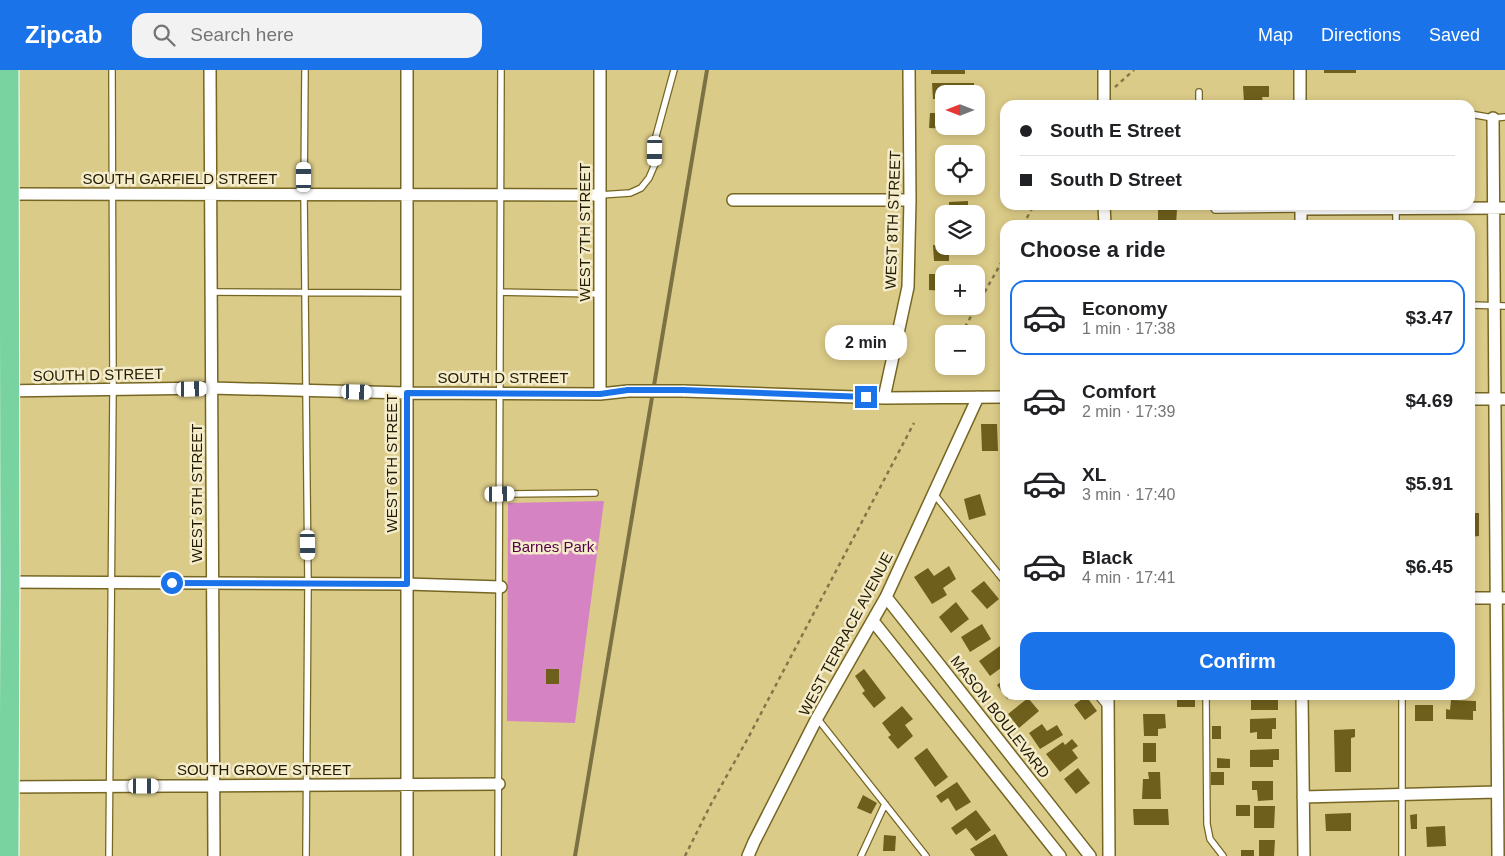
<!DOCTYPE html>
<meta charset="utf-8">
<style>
:root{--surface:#fff;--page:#f2f2f2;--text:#202124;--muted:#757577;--line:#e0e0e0;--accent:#1a73e8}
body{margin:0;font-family:Arial,sans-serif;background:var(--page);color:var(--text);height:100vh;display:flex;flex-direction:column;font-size:19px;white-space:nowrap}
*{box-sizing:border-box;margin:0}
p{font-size:16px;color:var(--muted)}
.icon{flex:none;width:28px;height:28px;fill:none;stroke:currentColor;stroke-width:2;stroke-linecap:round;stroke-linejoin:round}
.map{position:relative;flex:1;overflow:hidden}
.details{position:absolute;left:1000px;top:150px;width:475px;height:480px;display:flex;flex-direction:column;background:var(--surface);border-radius:15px;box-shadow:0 2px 8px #0003}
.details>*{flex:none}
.guide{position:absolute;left:1000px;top:30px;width:475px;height:110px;border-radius:15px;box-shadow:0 2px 8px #0003;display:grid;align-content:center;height:110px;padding:0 20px;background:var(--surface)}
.needle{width:32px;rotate:270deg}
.controls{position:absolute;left:935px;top:15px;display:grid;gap:10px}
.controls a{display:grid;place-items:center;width:50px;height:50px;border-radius:10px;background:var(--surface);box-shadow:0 2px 8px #0003;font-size:25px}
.end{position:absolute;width:22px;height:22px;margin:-11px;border:6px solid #1a73e8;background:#fff;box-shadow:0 0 0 2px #fff}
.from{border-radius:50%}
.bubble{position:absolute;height:35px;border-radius:15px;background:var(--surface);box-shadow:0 2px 8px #0003;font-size:16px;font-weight:700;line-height:35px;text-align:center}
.car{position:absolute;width:15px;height:30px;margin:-15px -8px;border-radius:6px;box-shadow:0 0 4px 1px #0007;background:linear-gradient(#fff 24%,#345 0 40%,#fff 0 76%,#345 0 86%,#fff 0)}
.guide b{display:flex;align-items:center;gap:18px;height:48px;font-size:19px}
.guide b+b{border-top:1px solid var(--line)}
.guide i{width:12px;height:12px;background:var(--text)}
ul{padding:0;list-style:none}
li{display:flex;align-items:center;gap:15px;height:75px;margin:0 10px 8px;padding:0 10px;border:2px solid transparent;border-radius:15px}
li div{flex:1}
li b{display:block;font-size:19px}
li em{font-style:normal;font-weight:700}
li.on{border-color:var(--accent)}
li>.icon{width:45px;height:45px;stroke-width:1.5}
h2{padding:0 20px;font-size:22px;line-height:60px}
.cta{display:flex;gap:10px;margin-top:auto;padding:10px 20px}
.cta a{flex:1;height:58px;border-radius:15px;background:var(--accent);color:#fff;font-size:20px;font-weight:700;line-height:58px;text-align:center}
header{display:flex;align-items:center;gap:30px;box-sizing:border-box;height:70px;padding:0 25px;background:var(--accent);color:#fff}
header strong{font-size:24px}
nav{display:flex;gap:28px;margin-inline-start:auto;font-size:18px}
.search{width:350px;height:45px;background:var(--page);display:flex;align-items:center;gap:12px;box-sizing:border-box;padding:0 18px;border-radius:15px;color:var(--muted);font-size:19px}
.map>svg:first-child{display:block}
</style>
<header>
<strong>Zipcab</strong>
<div class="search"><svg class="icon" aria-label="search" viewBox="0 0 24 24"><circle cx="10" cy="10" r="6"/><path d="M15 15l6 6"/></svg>Search here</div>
<nav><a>Map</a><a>Directions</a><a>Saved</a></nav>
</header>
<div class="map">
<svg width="1505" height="786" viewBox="0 0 1505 786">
<rect width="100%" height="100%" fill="#dbcb88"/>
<path fill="#d683c3" d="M604 431 575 653 507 651 508 433Z"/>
<path fill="#6f5f1c" d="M931 0H965V4H931Z
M1324 0H1356V3H1324Z
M932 13H974V24H944V29H933Z
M1243 16H1269V27H1262L1263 32H1244Z
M930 43H944V56H954V59L929 58Z
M1470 103H1474L1475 114H1470Z
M968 131V143L949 144V132Z
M1158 138 1177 139 1176 155H1158Z
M935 146H944V166L935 167Z
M933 175 949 176V191H934Z
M929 204H944V221L929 220Z
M1470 299H1474L1473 316H1470Z
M981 354H997L998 381H982Z
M1470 412H1474V427H1470Z
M980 424 986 445 969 450 964 429Z
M1470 443H1479V466L1470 467Z
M949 496 956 509 943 518 947 525 932 534 914 507 928 498 934 506Z
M984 511 999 529 987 539 971 521Z
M956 532 969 549 951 563 939 547Z
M1005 549V562L1000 554Z
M982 554 991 569 970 582 961 567Z
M1000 576 1005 584V595L990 606 979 591Z
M546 599H559V614H546Z
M864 599 886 628 874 638 862 623 865 621 855 606Z
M1005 609V625H1013L1007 629 997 615Z
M1177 625H1195V637H1177Z
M1249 625H1278V640H1251V630H1249Z
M1086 626 1097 641 1085 650 1074 635Z
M1028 628 1039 641 1019 658 1008 644Z
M1451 630 1476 631V641H1473V650L1446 649V639L1450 640Z
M1415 635H1433V651H1415Z
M902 636 913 649 905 655 913 666 898 679 888 667 891 665 882 653Z
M1143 644H1165L1166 658 1158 659V666H1144Z
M1276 648V659H1272V669H1257V662L1250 663V649Z
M1042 654 1047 661 1057 655 1063 665 1040 679 1029 663Z
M1212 656H1221V669H1212Z
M1355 659V667L1351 668V702H1335L1334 660Z
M1072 669 1078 676 1072 680 1078 688 1060 702 1046 684 1063 672 1065 675Z
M1143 673H1156V692H1143Z
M927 678 948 707 935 717 914 688Z
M1279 679V690H1273V697H1250V680Z
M1217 688 1230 689V698H1217Z
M1078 698 1090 713 1076 724 1064 709Z
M1148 702H1160L1161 729H1142L1143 709H1149Z
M1211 702H1224V715H1211Z
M1252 711H1273V730L1258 731 1257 720H1252Z
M957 712 971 732 956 741 948 728 941 733 936 726Z
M863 725 877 733 871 744 857 738Z
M1236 735H1250V746H1236Z
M1254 736H1275L1274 758H1254Z
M1133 739H1168L1169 755H1134Z
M976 740 991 760 976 771 966 758 956 765 951 758Z
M1351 743V761H1326L1325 744Z
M1417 744V759H1411L1410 745Z
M1445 756 1446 776 1427 777 1426 757Z
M995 764 1008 786H975L970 779Z
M884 765 896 766 895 781H883Z
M1259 770H1275L1274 786H1259Z
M1241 780H1254V786H1241Z"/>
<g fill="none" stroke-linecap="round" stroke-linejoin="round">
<defs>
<path id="service" d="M305 0 304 124 308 514 306 786
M1199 22V35
M1470 44 1493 48 1505 47
M600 125 630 123 641 118 649 108 655 94 656 66 674 0
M1211 135 1215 140 1301 139
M1396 139V155
M211 222 407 223
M501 222 600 224
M1470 235 1505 236
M500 424 595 423
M934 424 1005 512
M1097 625 1107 637
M1206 625 1207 754 1210 769 1223 786
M817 648 926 786
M109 786 113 320 112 0
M498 786C500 524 501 262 501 0
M861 786 885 734
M1402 786V625"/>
<path id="minor" d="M210 0 214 786
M407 0V786
M600 0V324
M1104 0V35
M1300 0V35
M1493 48 1498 786
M4 124 600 125
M733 130H910
M1104 135 1105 155
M1301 135V155
M1301 139 1505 138
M0 321 211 318 407 323 600 324 628 321
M683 321 884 328 1005 327
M884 328 908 217 910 130 909 0
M1470 329H1505
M0 512 407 514 501 517
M886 527 1090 786
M1470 528H1505
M873 551 1060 786
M1108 625 1109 786
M1302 625 1304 786
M4 717 499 714
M1303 727 1497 722
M748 786 754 772 817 648 886 527 978 327"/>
<path id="trunk" d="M9 786 10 512 9 0"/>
</defs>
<use href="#service" stroke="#766623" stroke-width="8"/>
<use href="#minor" stroke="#766623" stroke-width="14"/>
<use href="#trunk" stroke="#fff" stroke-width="21"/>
<path stroke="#837748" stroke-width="2.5" stroke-dasharray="4 4" stroke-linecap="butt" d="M1115 17 1134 0
M1023 155 1034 135
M961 264 1005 186
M685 786 711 734 748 668 914 353"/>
<use href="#service" stroke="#fff" stroke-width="5.5"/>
<use href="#minor" stroke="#fff" stroke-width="11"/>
<use href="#trunk" stroke="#78d3a0" stroke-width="19"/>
<path stroke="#7c7143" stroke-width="4" d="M575 786 707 0"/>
<defs>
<path id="minor-bridge" d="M628 321H683"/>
</defs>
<use href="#minor-bridge" stroke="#766623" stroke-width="14" stroke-linecap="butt"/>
<use href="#minor-bridge" stroke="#fff" stroke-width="11"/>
</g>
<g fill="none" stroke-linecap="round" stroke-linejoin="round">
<path stroke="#1a73e8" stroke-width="6" d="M172 513 407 514V323L600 324 628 320H683L866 327"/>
</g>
<g text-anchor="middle" stroke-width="5" stroke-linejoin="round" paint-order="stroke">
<g font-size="15" fill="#221b01" stroke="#f4eccb">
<text x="180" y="114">SOUTH GARFIELD STREET</text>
<text transform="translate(893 150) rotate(-88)" y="5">WEST 8TH STREET</text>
<text transform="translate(585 162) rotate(-90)" y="5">WEST 7TH STREET</text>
<text transform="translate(98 305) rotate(-1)" y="5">SOUTH D STREET</text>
<text x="503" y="313">SOUTH D STREET</text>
<text transform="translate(392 393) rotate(-90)" y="5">WEST 6TH STREET</text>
<text transform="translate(197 423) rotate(-90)" y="5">WEST 5TH STREET</text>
<text transform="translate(846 564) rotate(-62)" y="5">WEST TERRACE AVENUE</text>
<text transform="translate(1000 647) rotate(52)" y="5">MASON BOULEVARD</text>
<text x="264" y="705">SOUTH GROVE STREET</text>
</g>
<g font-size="15" fill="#540148" stroke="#f4eccb">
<text x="553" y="482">Barnes Park</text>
</g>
</g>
</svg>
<div class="controls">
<a><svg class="needle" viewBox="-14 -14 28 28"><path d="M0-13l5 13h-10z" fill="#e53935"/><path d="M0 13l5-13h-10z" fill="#757577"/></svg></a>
<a><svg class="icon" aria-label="locate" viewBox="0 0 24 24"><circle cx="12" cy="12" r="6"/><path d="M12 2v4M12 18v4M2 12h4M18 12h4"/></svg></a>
<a><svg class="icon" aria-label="layers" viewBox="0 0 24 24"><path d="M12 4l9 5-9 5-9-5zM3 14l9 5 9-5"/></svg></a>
<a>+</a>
<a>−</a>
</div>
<i class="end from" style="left:172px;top:513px"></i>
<i class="end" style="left:866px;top:327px"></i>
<div class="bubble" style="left:825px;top:255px;width:82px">2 min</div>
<i class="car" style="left:655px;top:81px;rotate:181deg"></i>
<i class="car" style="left:304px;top:107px;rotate:0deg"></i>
<i class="car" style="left:192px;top:319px;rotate:89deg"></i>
<i class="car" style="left:357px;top:322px;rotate:92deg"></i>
<i class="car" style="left:500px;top:424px;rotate:89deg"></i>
<i class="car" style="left:308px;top:475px;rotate:179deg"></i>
<i class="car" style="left:144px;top:716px;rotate:90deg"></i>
<div class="guide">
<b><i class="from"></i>South E Street</b>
<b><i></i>South D Street</b>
</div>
<section class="details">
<h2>Choose a ride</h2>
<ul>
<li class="on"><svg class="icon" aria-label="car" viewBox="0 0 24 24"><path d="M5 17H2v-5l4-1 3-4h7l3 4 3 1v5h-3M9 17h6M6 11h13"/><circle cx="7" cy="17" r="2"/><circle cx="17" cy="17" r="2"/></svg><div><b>Economy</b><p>1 min · 17:38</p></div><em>$3.47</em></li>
<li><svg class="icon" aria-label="car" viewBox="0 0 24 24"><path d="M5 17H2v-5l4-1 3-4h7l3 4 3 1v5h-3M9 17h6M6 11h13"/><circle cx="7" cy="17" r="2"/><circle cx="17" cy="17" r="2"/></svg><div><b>Comfort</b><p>2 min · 17:39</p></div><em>$4.69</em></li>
<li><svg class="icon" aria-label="car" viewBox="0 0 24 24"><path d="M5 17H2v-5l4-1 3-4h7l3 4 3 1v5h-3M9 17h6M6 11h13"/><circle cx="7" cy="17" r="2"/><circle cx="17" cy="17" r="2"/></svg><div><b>XL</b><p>3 min · 17:40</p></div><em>$5.91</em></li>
<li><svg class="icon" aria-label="car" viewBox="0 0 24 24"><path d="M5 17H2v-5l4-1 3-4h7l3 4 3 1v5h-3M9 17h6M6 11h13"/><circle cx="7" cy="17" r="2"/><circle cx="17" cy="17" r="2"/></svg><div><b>Black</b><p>4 min · 17:41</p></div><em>$6.45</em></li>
</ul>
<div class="cta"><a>Confirm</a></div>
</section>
</div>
